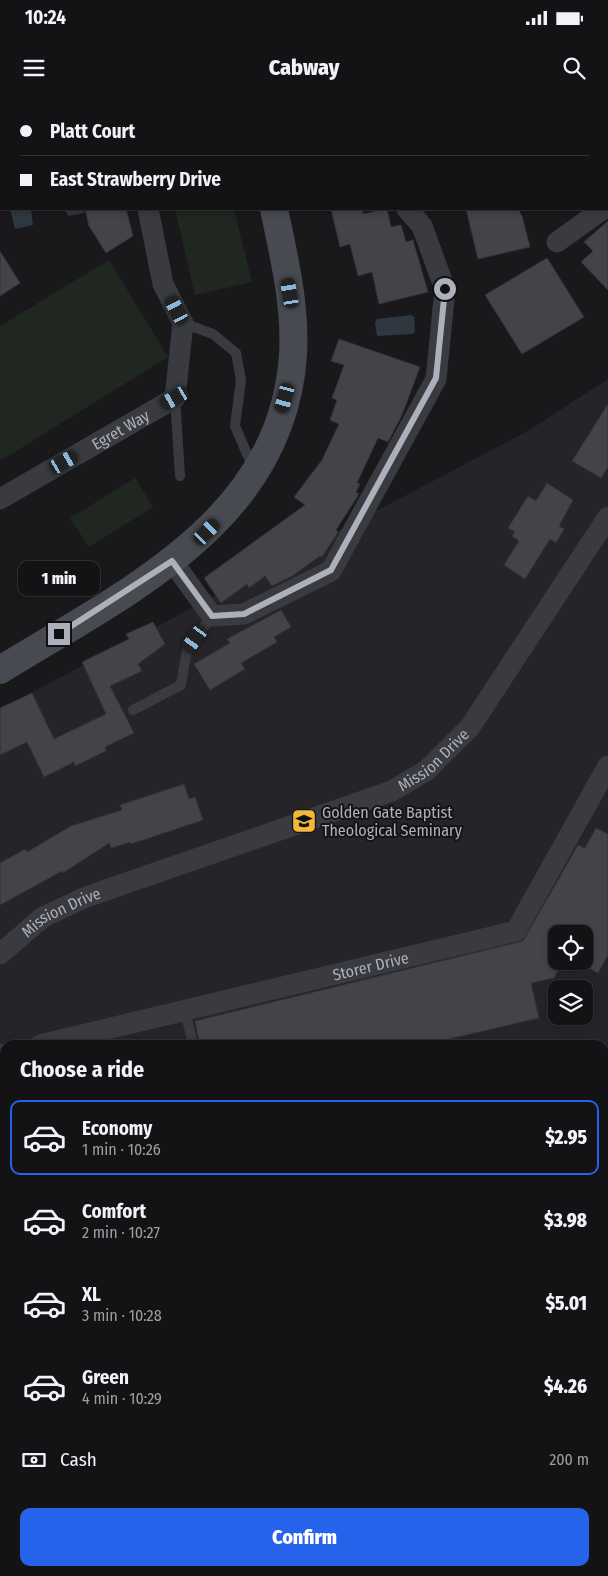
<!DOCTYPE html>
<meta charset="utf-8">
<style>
:root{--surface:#131315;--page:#1c1c1e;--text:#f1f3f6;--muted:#9d9ea0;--line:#323234;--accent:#2563eb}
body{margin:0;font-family:"Fira Sans Condensed",sans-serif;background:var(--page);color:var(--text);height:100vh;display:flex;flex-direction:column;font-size:19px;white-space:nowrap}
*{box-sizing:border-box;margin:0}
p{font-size:16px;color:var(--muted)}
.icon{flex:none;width:28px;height:28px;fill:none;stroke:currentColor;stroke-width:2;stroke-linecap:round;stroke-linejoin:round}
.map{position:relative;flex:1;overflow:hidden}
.details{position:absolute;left:0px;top:940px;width:609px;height:536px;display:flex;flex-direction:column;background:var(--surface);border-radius:15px 15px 0 0;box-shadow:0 2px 8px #0003,0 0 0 1px var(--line)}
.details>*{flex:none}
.guide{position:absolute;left:0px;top:0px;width:609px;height:110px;box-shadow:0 2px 8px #0003,0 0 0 1px var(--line);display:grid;align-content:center;height:110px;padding:0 20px;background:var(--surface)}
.fabs{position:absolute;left:548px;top:825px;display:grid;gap:10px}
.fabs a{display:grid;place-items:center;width:45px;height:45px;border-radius:10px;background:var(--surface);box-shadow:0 2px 8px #0003,0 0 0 1px var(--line);font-size:25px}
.end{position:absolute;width:22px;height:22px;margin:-11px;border:6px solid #acb0bb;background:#111;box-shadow:0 0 0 2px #111}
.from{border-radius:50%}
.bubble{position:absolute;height:35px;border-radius:10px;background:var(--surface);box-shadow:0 2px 8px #0003,0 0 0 1px var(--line);font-size:16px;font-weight:800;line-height:35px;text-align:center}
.car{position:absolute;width:15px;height:30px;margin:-15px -8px;border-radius:6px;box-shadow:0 0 4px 1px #0007;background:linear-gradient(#222 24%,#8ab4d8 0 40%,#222 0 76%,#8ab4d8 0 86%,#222 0)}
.guide b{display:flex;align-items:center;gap:18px;height:48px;font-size:19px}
.guide b+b{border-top:1px solid var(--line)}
.guide i{width:12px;height:12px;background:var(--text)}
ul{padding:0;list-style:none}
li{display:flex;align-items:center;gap:15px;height:75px;margin:0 10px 8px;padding:0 10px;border:2px solid transparent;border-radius:10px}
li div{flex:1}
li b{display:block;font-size:19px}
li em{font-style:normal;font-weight:800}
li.on{border-color:var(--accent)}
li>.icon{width:45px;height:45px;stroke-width:1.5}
h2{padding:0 20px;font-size:22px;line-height:60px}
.pay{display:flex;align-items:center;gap:12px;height:55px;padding:0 20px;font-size:19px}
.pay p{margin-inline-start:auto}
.action{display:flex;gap:10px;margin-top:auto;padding:10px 20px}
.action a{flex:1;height:58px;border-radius:10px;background:var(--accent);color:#fff;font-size:20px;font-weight:800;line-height:58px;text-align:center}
.status{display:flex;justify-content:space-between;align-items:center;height:35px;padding:0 25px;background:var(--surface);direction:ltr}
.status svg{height:14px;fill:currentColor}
header{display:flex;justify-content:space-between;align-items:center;height:65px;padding:0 20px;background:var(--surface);font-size:22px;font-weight:800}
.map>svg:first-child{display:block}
</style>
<div class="status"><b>10:24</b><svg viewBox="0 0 49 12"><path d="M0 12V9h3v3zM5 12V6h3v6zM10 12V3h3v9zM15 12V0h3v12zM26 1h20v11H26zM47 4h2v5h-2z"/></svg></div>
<header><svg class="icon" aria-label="menu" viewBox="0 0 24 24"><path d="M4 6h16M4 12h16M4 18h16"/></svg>Cabway<svg class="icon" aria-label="search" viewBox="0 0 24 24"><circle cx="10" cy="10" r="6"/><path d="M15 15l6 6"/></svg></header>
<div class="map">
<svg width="608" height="1476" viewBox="0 0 608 1476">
<rect width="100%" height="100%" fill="#19191c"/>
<path fill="#252529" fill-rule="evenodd" d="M608 279V1173L604 1172V945H5V1252L0 1240V609L528 331ZM556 834H584V861H556ZM556 889H584V916H556Z
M96 1471H351V1476H98Z"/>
<path fill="#1f2720" d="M175 109H234L252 182 195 195Z
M109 160 168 257 0 361V226Z
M135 378 153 407 89 447 70 418Z"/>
<path fill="#2f3840" d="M10 109H31L33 125 15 129Z
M65 109H84V113L68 116Z
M411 215 414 217 415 231 413 234 377 236 375 222 377 219Z"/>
<path fill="#434449" stroke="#333338" d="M85 109H126L133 136 106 153 89 126Z
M331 109H362L363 114 387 109 391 127 401 125 406 142 413 140 428 192 379 204 372 172 358 176 350 144 340 147Z
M466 109H518L522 116 530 147 478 159Z
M608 121V190L581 162 593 151 584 142Z
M0 151 20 183 0 196Z
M547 158 584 217 522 254 485 195Z
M339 239 420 267 402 315 388 342 378 338 357 383 360 384 356 392 359 394 336 430 338 432 322 457 320 456 292 476 272 486 265 476 249 488 247 484 221 503 204 478 305 405 294 397 322 360 339 324 330 320 337 300 332 298 344 265 331 261Z
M608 304V367L601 378 572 361Z
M547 383 573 400 559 426 564 429 556 443 550 439 525 479 504 465 519 441 512 436 515 432 508 428 528 396 536 401Z
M281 510 291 527 274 537 277 542 241 563 245 569 210 590 194 564 230 543 227 539Z
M153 522 165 544 138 564 142 571 110 586 134 633 105 647 106 651 75 666 74 662 44 677 27 642 0 655V608L32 593 54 639 106 614 82 562 129 539 126 534Z
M184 684 189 699 195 697 203 720 131 744 130 742 111 748 109 743 63 773 62 771 0 805V763L25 749 27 752 71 726 122 710 120 705Z
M596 728 608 734V855L598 873 576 861H584V834H556V861H563L554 878 531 883 539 918 423 945H200L195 921 523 841 578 745 585 748Z"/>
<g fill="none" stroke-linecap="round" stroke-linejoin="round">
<path stroke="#3a3b41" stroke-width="10" d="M183 223 213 234 236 253 241 280 235 326 253 368
M175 298 180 376
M133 610 181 585 187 550 212 516
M185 910 193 945"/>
<g stroke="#3a3b41" stroke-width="21">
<path d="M120 0 121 1"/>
<path d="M344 1V0"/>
<path d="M557 142 603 109"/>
<path id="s1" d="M0 399 175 298 183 223 163 184 148 109"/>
<path d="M172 461 212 516 244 514 331 471 436 279 445 189 422 126 407 109"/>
<path id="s2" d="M0 854 43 817 86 797 392 691 427 670 470 627 608 417"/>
<path id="s3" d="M40 945 516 831 608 666"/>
<path d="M0 955 5 954"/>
<path d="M604 1175H608"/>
<path d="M0 1220 5 1232"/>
<path d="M102 1471 103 1476"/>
<path d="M354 1471V1476"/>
</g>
<path stroke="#484a51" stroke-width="28" d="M253 0V1
M604 0 605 1
M0 570C124 493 282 422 293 255 296 206 284 157 274 109"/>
</g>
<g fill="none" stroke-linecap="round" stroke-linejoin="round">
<path stroke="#acb0bb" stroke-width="6" d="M59 534 172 461 212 516 244 514 331 470 436 278 445 189"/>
</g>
<defs>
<symbol id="university-square" viewBox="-11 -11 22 22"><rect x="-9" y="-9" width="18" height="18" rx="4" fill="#f3b73a" stroke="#141417"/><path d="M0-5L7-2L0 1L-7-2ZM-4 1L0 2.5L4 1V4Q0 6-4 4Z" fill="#111"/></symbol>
</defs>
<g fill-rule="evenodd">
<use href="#university-square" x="290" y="707" width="28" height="28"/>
</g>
<g text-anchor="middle" stroke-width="4" stroke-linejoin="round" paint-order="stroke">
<g font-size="16" fill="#acb0bb" stroke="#141417">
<text dy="6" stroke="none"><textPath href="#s1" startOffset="139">Egret Way</textPath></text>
<text dy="6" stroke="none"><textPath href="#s2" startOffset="480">Mission Drive</textPath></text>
<text dy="6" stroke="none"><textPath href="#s2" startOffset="75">Mission Drive</textPath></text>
<text dy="6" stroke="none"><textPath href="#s3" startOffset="340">Storer Drive</textPath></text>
</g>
<g font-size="16" fill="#acb0bb" stroke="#141417" text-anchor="start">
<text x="322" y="718">Golden Gate Baptist<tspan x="322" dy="18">Theological Seminary</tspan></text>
</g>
</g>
</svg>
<div class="fabs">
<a><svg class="icon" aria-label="locate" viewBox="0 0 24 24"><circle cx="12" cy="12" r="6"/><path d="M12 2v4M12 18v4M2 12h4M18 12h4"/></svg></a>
<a><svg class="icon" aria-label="layers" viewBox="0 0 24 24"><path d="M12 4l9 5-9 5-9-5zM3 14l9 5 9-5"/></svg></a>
</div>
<i class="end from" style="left:445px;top:189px"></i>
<i class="end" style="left:59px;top:534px"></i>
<div class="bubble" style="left:18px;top:461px;width:82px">1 min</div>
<i class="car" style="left:290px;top:193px;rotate:350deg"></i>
<i class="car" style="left:177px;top:210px;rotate:332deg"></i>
<i class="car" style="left:175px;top:298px;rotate:240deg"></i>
<i class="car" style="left:285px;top:298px;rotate:195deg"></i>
<i class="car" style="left:64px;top:362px;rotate:60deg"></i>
<i class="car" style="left:207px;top:432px;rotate:44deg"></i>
<i class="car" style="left:195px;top:539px;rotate:216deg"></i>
<div class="guide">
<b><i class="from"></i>Platt Court</b>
<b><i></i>East Strawberry Drive</b>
</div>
<section class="details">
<h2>Choose a ride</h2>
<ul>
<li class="on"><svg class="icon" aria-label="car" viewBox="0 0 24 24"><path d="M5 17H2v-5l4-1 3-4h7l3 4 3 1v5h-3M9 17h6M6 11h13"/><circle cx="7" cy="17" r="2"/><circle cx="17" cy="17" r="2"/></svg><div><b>Economy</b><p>1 min · 10:26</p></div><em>$2.95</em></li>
<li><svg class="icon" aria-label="car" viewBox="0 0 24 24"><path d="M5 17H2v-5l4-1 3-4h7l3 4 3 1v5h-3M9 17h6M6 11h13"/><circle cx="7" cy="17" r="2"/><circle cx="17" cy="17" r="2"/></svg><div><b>Comfort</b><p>2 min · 10:27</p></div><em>$3.98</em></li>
<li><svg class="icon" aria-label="car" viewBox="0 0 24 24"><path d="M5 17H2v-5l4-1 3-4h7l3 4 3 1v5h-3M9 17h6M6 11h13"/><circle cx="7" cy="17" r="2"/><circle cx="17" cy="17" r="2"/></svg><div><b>XL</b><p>3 min · 10:28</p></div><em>$5.01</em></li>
<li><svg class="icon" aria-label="car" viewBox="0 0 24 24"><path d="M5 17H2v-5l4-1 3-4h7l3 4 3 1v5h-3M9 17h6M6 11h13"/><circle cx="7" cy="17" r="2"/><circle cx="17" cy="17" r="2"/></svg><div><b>Green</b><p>4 min · 10:29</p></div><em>$4.26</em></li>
</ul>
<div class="pay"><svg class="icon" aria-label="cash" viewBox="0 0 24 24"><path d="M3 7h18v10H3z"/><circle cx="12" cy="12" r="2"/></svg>Cash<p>200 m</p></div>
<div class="action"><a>Confirm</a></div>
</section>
</div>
